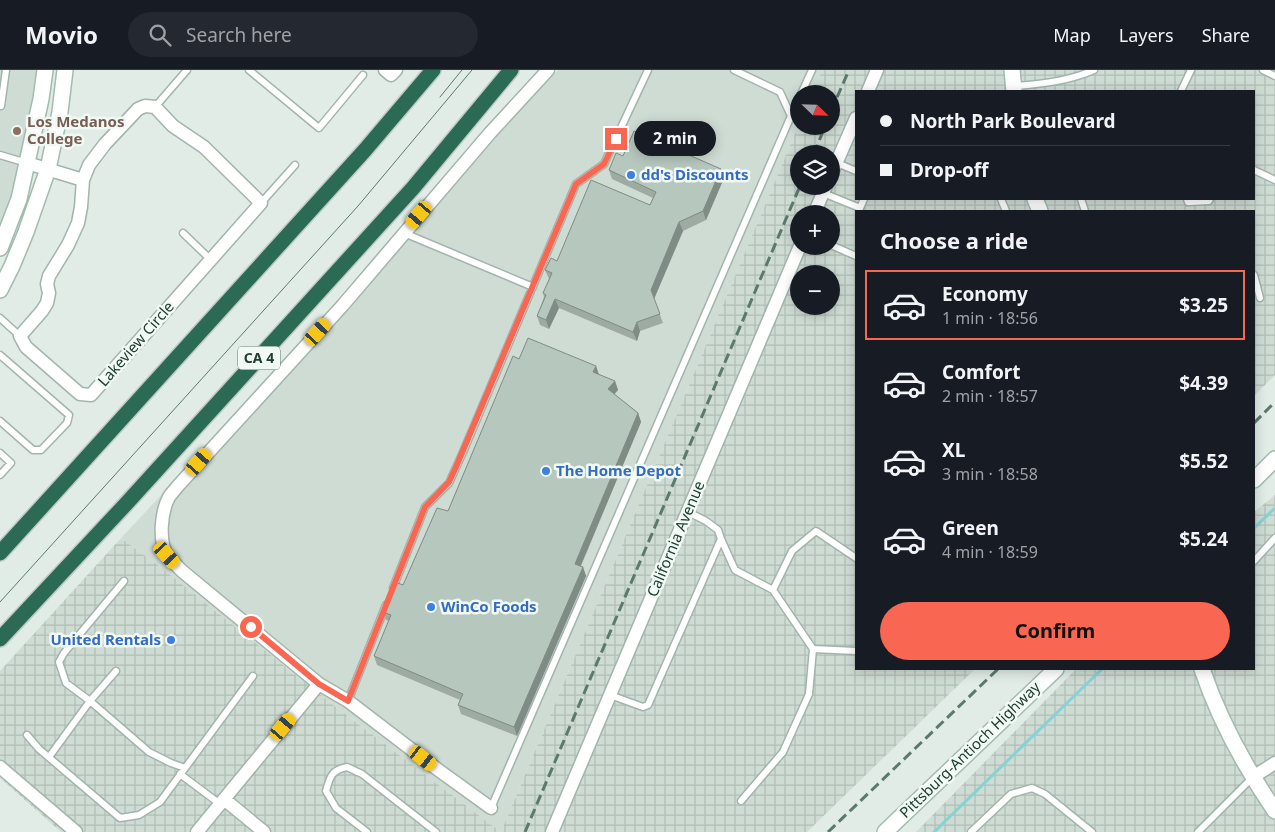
<!DOCTYPE html>
<meta charset="utf-8">
<style>
:root{--surface:#171b24;--page:#242831;--text:#f1f3f6;--muted:#9ea1a6;--line:#363941;--accent:#f96752}
body{margin:0;font-family:"Noto Sans",sans-serif;background:var(--page);color:var(--text);height:100vh;display:flex;flex-direction:column;font-size:19px;white-space:nowrap}
*{box-sizing:border-box;margin:0}
p{font-size:16px;color:var(--muted)}
.icon{flex:none;width:28px;height:28px;fill:none;stroke:currentColor;stroke-width:2;stroke-linecap:round;stroke-linejoin:round}
.map{position:relative;flex:1;overflow:hidden}
.panel{position:absolute;left:855px;top:140px;width:400px;height:460px;display:flex;flex-direction:column;background:var(--surface);border-radius:0px;box-shadow:0 2px 12px #0003}
.panel>*{flex:none}
.banner{position:absolute;left:855px;top:20px;width:400px;height:110px;border-radius:0px;box-shadow:0 2px 12px #0003;display:grid;align-content:center;height:110px;padding:0 25px;background:var(--surface)}
.needle{width:32px;rotate:113deg}
.fabs{position:absolute;left:790px;top:15px;display:grid;gap:10px}
.fabs a{display:grid;place-items:center;width:50px;height:50px;border-radius:50%;background:var(--surface);box-shadow:0 2px 12px #0003;font-size:25px}
.end{position:absolute;width:22px;height:22px;margin:-11px;border:6px solid #f96752;background:#fff;box-shadow:0 0 0 2px #fff}
.from{border-radius:50%}
.bubble{position:absolute;height:35px;border-radius:18px;background:var(--surface);box-shadow:0 2px 12px #0003;font-size:16px;font-weight:700;line-height:35px;text-align:center}
.car{position:absolute;width:15px;height:30px;margin:-15px -8px;border-radius:6px;box-shadow:0 0 4px 1px #0007;background:linear-gradient(#f5c518 24%,#345 0 40%,#f5c518 0 76%,#345 0 86%,#f5c518 0)}
.banner b{display:flex;align-items:center;gap:18px;height:48px;font-size:19px}
.banner b+b{border-top:1px solid var(--line)}
.banner i{width:12px;height:12px;background:var(--text)}
ul{padding:0;list-style:none}
li{display:flex;align-items:center;gap:15px;height:70px;margin:0 10px 8px;padding:0 15px;border:2px solid transparent;border-radius:0px}
li div{flex:1}
li b{display:block;font-size:19px}
li em{font-style:normal;font-weight:700}
li.active{border-color:var(--accent)}
li>.icon{width:45px;height:45px;stroke-width:1.5}
h2{padding:0 25px;font-size:22px;line-height:60px}
.primary-button{display:flex;gap:10px;margin-top:auto;padding:10px 25px}
.primary-button a{flex:1;height:58px;border-radius:30px;background:var(--accent);color:#111;font-size:20px;font-weight:700;line-height:58px;text-align:center}
header{display:flex;align-items:center;gap:30px;box-sizing:border-box;height:70px;padding:0 25px;background:var(--surface);border-bottom:1px solid var(--line)}
header strong{font-size:24px}
nav{display:flex;gap:28px;margin-inline-start:auto;font-size:18px}
.search{width:350px;height:45px;background:var(--page);display:flex;align-items:center;gap:12px;box-sizing:border-box;padding:0 18px;border-radius:28px;color:var(--muted);font-size:19px}
.map>svg:first-child{display:block}
</style>
<header>
<strong>Movio</strong>
<div class="search"><svg class="icon" aria-label="search" viewBox="0 0 24 24"><circle cx="10" cy="10" r="6"/><path d="M15 15l6 6"/></svg>Search here</div>
<nav><a>Map</a><a>Layers</a><a>Share</a></nav>
</header>
<div class="map">
<svg width="1275" height="762" viewBox="0 0 1275 762">
<defs>
<pattern id="industrial-grid" width="8" height="8" patternUnits="userSpaceOnUse" patternTransform="scale(1.25)"><rect width="8" height="8" fill="#cfdcd4"/><path d="M0 4h8M4 0v8" fill="none" stroke="#b1beb6"/></pattern>
</defs>
<rect width="100%" height="100%" fill="#e1ece6"/>
<path fill="#cfdcd4" d="M0 0H45L0 178Z
M558 0H822L811 24H799V54L501 762 332 634 163 499 121 468Z"/>
<path fill="url(#industrial-grid)" fill-rule="evenodd" d="M822 0H1275V305L1254 326V141H856V599H975L807 762H61L0 708V601L121 468 163 499 332 634 501 762 799 54V56H831V24H811ZM856 21H1254V129H856ZM799 84H831V116H799ZM799 144H831V176H799ZM799 204H831V236H799Z
M1275 425V762H916L1076 599H1254V442Z"/>
<g fill="none" stroke-linecap="round" stroke-linejoin="round">
<path stroke="#86d2d4" stroke-width="3" d="M1254 458 1275 438
M934 762 1102 599"/>
<defs>
<path id="lane" d="M249 0 319 58 363 5
M1263 0 1275 6
M1015 16C1042 14 1069 11 1094 0
M1181 21 1191 0
M801 24 812 0
M1 36 6 0
M155 37 187 0
M791 46 799 29
M0 85 27 93
M837 93 856 101
M1254 100 1275 110
M823 123 860 138 864 129
M1001 129 1006 141
M1081 129 1085 141
M1187 129 1188 132 1209 131 1210 129
M261 133 295 95
M183 163 211 190
M404 163 533 217
M831 175 856 186
M1254 205 1260 228
M0 248 20 266
M0 285 69 345 67 353 41 380H33L0 351
M0 383 11 393 0 405
M721 469 735 500 773 520 813 579 856 581
M1254 491 1275 468
M393 518 425 437 449 413 463 382 576 114 604 94 648 0
M773 520 792 481 816 461 856 488
M116 601 90 631 66 613 59 592 64 583 124 511
M610 625 643 637 648 635 721 469 718 460 706 451 688 442
M348 631 386 535
M27 665 39 679 120 748 139 745 160 732 253 606
M49 687 90 631 149 682 171 693 185 698
M180 704 220 734
M741 731 783 682 809 624 813 579
M491 738 791 46 780 22 734 0
M367 762 336 738 326 721C330 706 332 700 347 697L362 704 436 762
M971 762 1011 724 1032 718 1045 724 1092 762
M1198 762 1253 707"/>
<path id="street" d="M385 0 391 5 396 0
M868 21 877 0
M145 36 155 37 173 56 204 77 261 133 91 325 80 324 26 277 20 266 42 241 47 233 49 223 47 214 49 206 68 175 78 153 81 137 83 110 89 95 105 74 138 39Z
M27 93 83 110
M831 105 856 48
M814 144 826 116
M0 697 76 762
M1253 707 1275 693
M224 729 264 762
M491 738 437 699 348 631 319 614 182 501C177 496 172 491 168 486 158 472 161 442 169 427 171 424 174 421 177 417L343 235 490 63 548 0
M197 762 319 614
M552 762 800 176"/>
<path id="secondary" d="M1012 0 1014 21
M1035 129 1040 141
M0 178 19 129 41 29 45 0
M0 220 12 196 26 162 48 99 60 42 65 0
M1254 410 1275 389
M1202 599C1219 649 1245 697 1275 741
M885 762 1056 599"/>
<path id="highway" d="M0 483 365 80 433 0
M0 569 125 435 413 118 511 0"/>
</defs>
<use href="#lane" stroke="#a3b4ac" stroke-width="9"/>
<use href="#street" stroke="#a3b4ac" stroke-width="15"/>
<use href="#secondary" stroke="#a1bcaf" stroke-width="18"/>
<use href="#highway" stroke="#c1c9c6" stroke-width="18"/>
<use href="#lane" stroke="#fff" stroke-width="6"/>
<use href="#street" stroke="#fff" stroke-width="12"/>
<use href="#secondary" stroke="#fff" stroke-width="15"/>
<use href="#highway" stroke="#2b6b56" stroke-width="15"/>
<path stroke="#5b796d" stroke-width="1" d="M440 27 462 0
M0 532 358 136 472 0"/>
<path stroke="#5b796d" stroke-width="3" stroke-dasharray="10 5" stroke-linecap="butt" d="M831 41 849 0
M814 84 825 56
M1254 353 1275 332
M525 762 800 116
M828 762 998 599"/>
</g>
<path fill="#9daba3" d="M623 86 721 99 724 108 706 150 683 161 654 229 663 253 640 261 637 271 559 238 549 259 540 255 537 246 544 227 543 223 549 209 545 200 557 191 650 135 653 128 612 109 609 100Z
M519 289 596 296 599 305 615 311 618 320 614 324 638 343 641 352 581 496 583 497 586 506 517 666 461 644 458 635 460 630 377 595 374 586 389 551 386 550 383 542 403 515 448 441Z"/>
<path fill="#7f8b85" d="M721 99 724 108 706 150 703 141Z
M679 152 683 161 654 229 651 220Z
M555 229 559 238 549 259 546 250Z
M637 252 640 261 637 271 633 262Z
M596 296 599 305 593 302Z
M615 311 618 320 611 328 608 319Z
M638 343 641 352 578 502 575 494Z
M583 497 586 506 517 666 514 657Z"/>
<path fill="#b6c7be" stroke="#7f8b85" d="M634 61 721 99 703 141 679 152 651 220 660 244 637 252 633 262 555 229 546 250 537 246 546 225 543 223 552 203 545 200 551 188 557 191 591 110 650 135 656 122 609 100 616 83 623 86Z
M528 268 596 296 593 302 615 311 608 319 638 343 575 494 583 497 514 657 458 635 463 624 374 586 391 545 383 542 395 512 403 515 437 438 448 441 513 286 519 289Z"/>
<g fill="none" stroke-linecap="round" stroke-linejoin="round">
<path stroke="#f96752" stroke-width="6" d="M251 557 319 614 348 631 425 437 449 412 456 397 576 114 604 94 616 69"/>
</g>
<circle fill="#8d6e63" stroke="#f1f9f4" stroke-width="2" cx="17" cy="61" r="5"/>
<g fill="#3f7fe0" stroke="#f1f9f4" stroke-width="2">
<circle cx="631" cy="105" r="5"/>
<circle cx="546" cy="401" r="5"/>
<circle cx="431" cy="537" r="5"/>
<circle cx="171" cy="570" r="5"/>
</g>
<g text-anchor="middle" stroke-width="5" stroke-linejoin="round" paint-order="stroke">
<rect fill="#f1f9f4" stroke="#5f766c" stroke-width="1" x="238" y="276.5" width="42" height="23" rx="4"/>
<g font-size="14" font-weight="bold" fill="#203e32">
<text x="259" y="293">CA 4</text>
</g>
<g font-size="15" font-weight="bold" fill="#785e54" stroke="#f1f9f4" text-anchor="start">
<text x="27" y="57">Los Medanos<tspan x="27" dy="17">College</tspan></text>
</g>
<g font-size="15" font-weight="bold" fill="#366cbe" stroke="#f1f9f4" text-anchor="start">
<text x="641" y="110">dd's Discounts</text>
<text x="556" y="406">The Home Depot</text>
<text x="441" y="542">WinCo Foods</text>
<text x="161" y="575" text-anchor="end">United Rentals</text>
</g>
<g font-size="15" fill="#203e32" stroke="#f1f9f4">
<text transform="translate(136 274) rotate(-49)" y="5">Lakeview Circle</text>
<text transform="translate(676 469) rotate(-67)" y="5">California Avenue</text>
<text transform="translate(970 680) rotate(-44)" y="5">Pittsburg-Antioch Highway</text>
</g>
</g>
</svg>
<div class="fabs">
<a><svg class="needle" viewBox="-14 -14 28 28"><path d="M0-13l5 13h-10z" fill="#e53935"/><path d="M0 13l5-13h-10z" fill="#9ea1a6"/></svg></a>
<a><svg class="icon" aria-label="layers" viewBox="0 0 24 24"><path d="M12 4l9 5-9 5-9-5zM3 14l9 5 9-5"/></svg></a>
<a>+</a>
<a>−</a>
</div>
<i class="end from" style="left:251px;top:557px"></i>
<i class="end" style="left:616px;top:69px"></i>
<div class="bubble" style="left:634px;top:51px;width:82px">2 min</div>
<i class="car" style="left:419px;top:145px;rotate:220deg"></i>
<i class="car" style="left:318px;top:262px;rotate:42deg"></i>
<i class="car" style="left:199px;top:392px;rotate:41deg"></i>
<i class="car" style="left:167px;top:485px;rotate:138deg"></i>
<i class="car" style="left:283px;top:657px;rotate:40deg"></i>
<i class="car" style="left:423px;top:688px;rotate:128deg"></i>
<div class="banner">
<b><i class="from"></i>North Park Boulevard</b>
<b><i></i>Drop-off</b>
</div>
<section class="panel">
<h2>Choose a ride</h2>
<ul>
<li class="active"><svg class="icon" aria-label="car" viewBox="0 0 24 24"><path d="M5 17H2v-5l4-1 3-4h7l3 4 3 1v5h-3M9 17h6M6 11h13"/><circle cx="7" cy="17" r="2"/><circle cx="17" cy="17" r="2"/></svg><div><b>Economy</b><p>1 min · 18:56</p></div><em>$3.25</em></li>
<li><svg class="icon" aria-label="car" viewBox="0 0 24 24"><path d="M5 17H2v-5l4-1 3-4h7l3 4 3 1v5h-3M9 17h6M6 11h13"/><circle cx="7" cy="17" r="2"/><circle cx="17" cy="17" r="2"/></svg><div><b>Comfort</b><p>2 min · 18:57</p></div><em>$4.39</em></li>
<li><svg class="icon" aria-label="car" viewBox="0 0 24 24"><path d="M5 17H2v-5l4-1 3-4h7l3 4 3 1v5h-3M9 17h6M6 11h13"/><circle cx="7" cy="17" r="2"/><circle cx="17" cy="17" r="2"/></svg><div><b>XL</b><p>3 min · 18:58</p></div><em>$5.52</em></li>
<li><svg class="icon" aria-label="car" viewBox="0 0 24 24"><path d="M5 17H2v-5l4-1 3-4h7l3 4 3 1v5h-3M9 17h6M6 11h13"/><circle cx="7" cy="17" r="2"/><circle cx="17" cy="17" r="2"/></svg><div><b>Green</b><p>4 min · 18:59</p></div><em>$5.24</em></li>
</ul>
<div class="primary-button"><a>Confirm</a></div>
</section>
</div>
